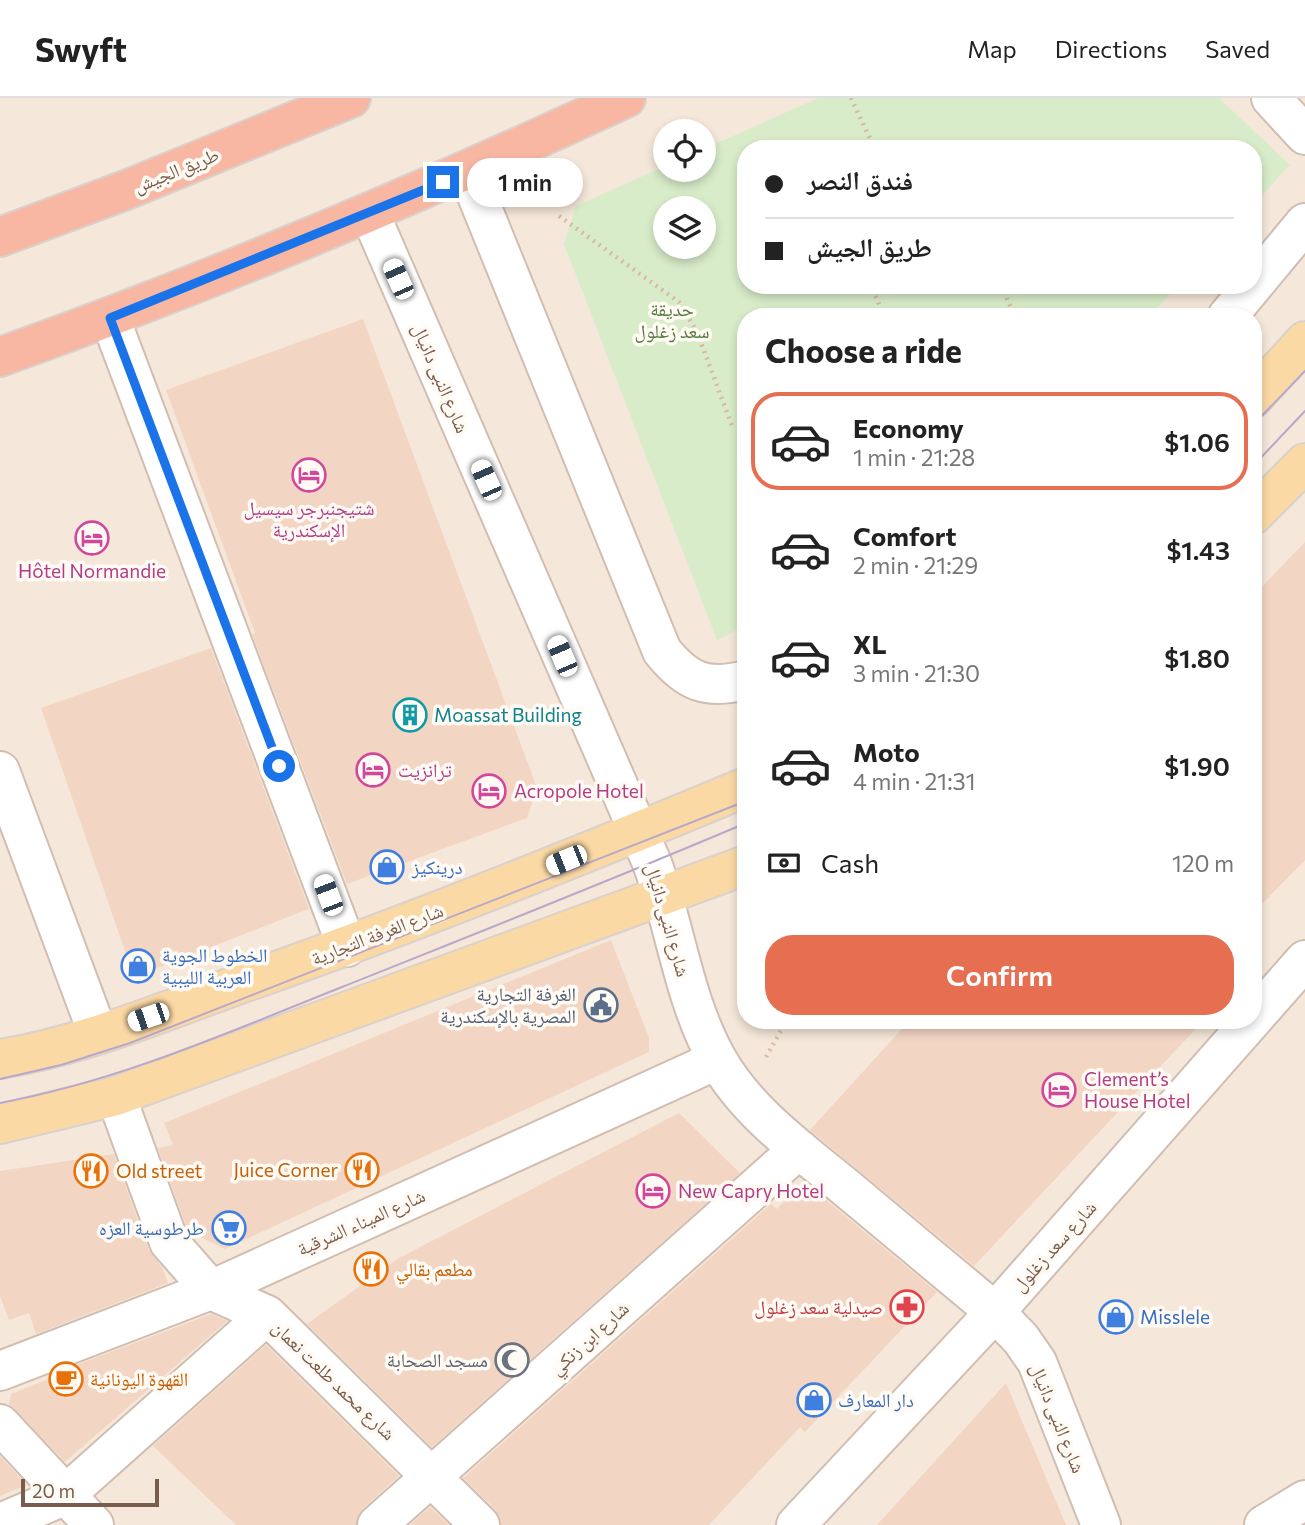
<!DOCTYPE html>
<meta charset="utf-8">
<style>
:root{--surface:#fff;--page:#f2f2f2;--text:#222;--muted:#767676;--line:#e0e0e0;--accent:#e76f51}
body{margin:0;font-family:Commissioner,"Noto Naskh Arabic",sans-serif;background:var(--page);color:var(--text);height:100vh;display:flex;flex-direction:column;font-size:26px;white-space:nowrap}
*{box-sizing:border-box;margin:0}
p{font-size:23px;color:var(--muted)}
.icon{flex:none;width:38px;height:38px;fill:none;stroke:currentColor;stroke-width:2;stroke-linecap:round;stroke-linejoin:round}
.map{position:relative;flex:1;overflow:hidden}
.drawer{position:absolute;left:737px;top:210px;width:525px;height:721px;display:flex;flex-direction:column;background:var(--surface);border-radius:28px;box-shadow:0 4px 10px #0003}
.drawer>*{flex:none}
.hud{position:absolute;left:737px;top:42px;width:525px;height:154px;border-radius:28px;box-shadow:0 4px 10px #0003;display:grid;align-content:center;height:154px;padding:0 28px;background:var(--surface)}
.tools{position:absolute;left:653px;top:21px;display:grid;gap:14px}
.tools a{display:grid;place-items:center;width:63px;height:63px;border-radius:50%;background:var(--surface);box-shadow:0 4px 10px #0003;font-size:35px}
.scale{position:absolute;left:21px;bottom:18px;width:138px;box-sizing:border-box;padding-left:7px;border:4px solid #7a5c4d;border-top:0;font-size:19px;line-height:24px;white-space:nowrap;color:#7a5c4d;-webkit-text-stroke:5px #fffaf3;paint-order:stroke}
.end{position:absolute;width:32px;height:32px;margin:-16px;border:9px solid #1a73e8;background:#fff;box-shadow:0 0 0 4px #fff}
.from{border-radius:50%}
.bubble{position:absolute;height:49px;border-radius:24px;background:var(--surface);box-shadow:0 4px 10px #0003;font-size:23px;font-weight:600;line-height:49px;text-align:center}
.car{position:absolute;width:21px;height:42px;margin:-21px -10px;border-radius:9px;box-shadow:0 0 5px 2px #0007;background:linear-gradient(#fff 24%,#345 0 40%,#fff 0 76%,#345 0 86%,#fff 0)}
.hud b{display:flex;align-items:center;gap:24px;height:66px;font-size:26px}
.hud b+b{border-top:2px solid var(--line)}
.hud i{width:18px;height:18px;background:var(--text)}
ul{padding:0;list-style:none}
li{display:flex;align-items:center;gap:21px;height:98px;margin:0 14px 10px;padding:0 14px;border:4px solid transparent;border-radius:28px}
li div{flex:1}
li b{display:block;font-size:26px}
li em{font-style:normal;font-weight:600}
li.selected{border-color:var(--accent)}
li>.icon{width:63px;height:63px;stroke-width:1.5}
h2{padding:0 28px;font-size:32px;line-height:84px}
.pay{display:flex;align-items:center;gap:18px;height:77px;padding:0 28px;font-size:26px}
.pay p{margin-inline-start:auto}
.action{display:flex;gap:14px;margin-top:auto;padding:14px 28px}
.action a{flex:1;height:80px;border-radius:28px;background:var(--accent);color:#fff;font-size:28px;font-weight:600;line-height:80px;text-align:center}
header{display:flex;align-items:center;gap:42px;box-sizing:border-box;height:98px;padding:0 35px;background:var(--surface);border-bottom:2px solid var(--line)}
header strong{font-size:33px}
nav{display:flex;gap:38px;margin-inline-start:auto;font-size:24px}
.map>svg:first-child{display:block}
</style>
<header>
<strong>Swyft</strong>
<nav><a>Map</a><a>Directions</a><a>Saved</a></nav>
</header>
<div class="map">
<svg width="1305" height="1427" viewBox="0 0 1305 1427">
<rect width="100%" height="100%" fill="#fdf6ec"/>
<path fill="#f5e8da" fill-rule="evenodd" d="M0 0H1305V1427H0ZM665 33H704V72H665ZM746 51H1253V187H746ZM665 110H704V149H665ZM746 219H1253V922H746Z"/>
<path fill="#d8ecc9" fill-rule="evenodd" d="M818 0H1219L1290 67 1253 107V51H746V187H1178L1149 219H746L745 528 717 542 564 146 576 108 665 68V72H704V51ZM704 110V149H665V110Z"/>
<path fill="#f3d5c3" d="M363 221 537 690 527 720 347 786 252 536 255 535 166 292Z
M1305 444V762L1253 815V498Z
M211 550 309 811 134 879 41 610Z
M611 842 649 940V954L225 1151 188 1133 158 1050 173 1047 164 1025Z
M910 922H1204L974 1168 810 1032Z
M679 1015 740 1075 432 1349 307 1226 399 1160Z
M114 1056 148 1151 162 1169 168 1185 36 1236 29 1215 9 1222 0 1198V1073Z
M803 1083 937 1194 805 1334 800 1329 709 1427H501L495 1411 463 1380 771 1106 777 1111Z
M211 1216 227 1223 65 1364 9 1306 11 1296 51 1280 50 1277Z
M266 1247 399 1378 362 1411 356 1427H236L153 1348Z
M1006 1285 1066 1427H877Z
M0 1358 27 1387 0 1398Z
M430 1409 449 1427H410Z"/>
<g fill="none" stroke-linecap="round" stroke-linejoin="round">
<defs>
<path id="minor" d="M1271 0 1305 37
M467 73 662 553C687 584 706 592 746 582
M370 116 652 765C676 830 683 900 717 961 746 1013 799 1051 844 1088 894 1130 945 1172 995 1214L1021 1241 1037 1264 1101 1427
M1227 219 1305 125
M110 220 347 849
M0 673 98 936
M116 998 169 1144 211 1192 267 1217 480 1427
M0 1273 211 1192 717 962
M0 1326 94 1427
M0 1425 64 1398 267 1217
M377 1427 799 1051
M796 1427 995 1214 1305 862
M1264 1427 1305 1402"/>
<path id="major" d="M1253 300 1305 243
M1253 417 1305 365
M0 961C81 948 160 915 237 887 409 827 578 759 746 689
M0 1026 116 998 746 767"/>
<path id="highway" d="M0 139 126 92 351 0
M0 259C213 183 421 95 626 0"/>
</defs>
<use href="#minor" stroke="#d1beb0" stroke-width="42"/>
<use href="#major" stroke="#dad1cd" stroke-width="42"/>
<use href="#highway" stroke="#dad1cd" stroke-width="42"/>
<path stroke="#d9b8a5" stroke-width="4.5" stroke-dasharray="2 5" stroke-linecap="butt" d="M851 0 875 51
M559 118 679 204 697 234 732 328
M1001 187 1015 219
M885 219 874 195 892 187
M742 326 746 321
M766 959 787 922"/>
<use href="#minor" stroke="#fff" stroke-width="38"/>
<use href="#major" stroke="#fbd9a5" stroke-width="38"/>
<use href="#highway" stroke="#f7b7a3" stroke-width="38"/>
<path stroke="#b9a8c9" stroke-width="2" d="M1253 327 1305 273
M1253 368 1305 313
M0 981 61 967 130 945 746 703
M0 1005C119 983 229 934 342 889 477 835 612 782 746 725"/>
</g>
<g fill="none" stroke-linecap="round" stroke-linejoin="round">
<path stroke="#1a73e8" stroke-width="9" d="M279 668 110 220 443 84"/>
</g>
<defs>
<symbol id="hotel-ring" viewBox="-11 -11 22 22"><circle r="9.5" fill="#fffaf3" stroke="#d1479c" stroke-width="1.5"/><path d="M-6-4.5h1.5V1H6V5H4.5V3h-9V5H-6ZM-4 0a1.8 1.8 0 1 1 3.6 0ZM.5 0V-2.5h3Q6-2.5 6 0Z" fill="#d1479c"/></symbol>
<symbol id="building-ring" viewBox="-11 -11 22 22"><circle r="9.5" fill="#fffaf3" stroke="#0f9aa8" stroke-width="1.5"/><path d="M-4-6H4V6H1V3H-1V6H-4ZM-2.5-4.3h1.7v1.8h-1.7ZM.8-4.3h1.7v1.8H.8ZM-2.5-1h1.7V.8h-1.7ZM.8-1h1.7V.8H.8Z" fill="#0f9aa8"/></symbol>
<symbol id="shop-ring" viewBox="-11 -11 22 22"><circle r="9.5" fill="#fffaf3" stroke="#3f7fe0" stroke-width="1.5"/><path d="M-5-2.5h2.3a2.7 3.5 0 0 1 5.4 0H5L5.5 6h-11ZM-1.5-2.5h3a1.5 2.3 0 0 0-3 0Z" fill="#3f7fe0"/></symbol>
<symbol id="civic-ring" viewBox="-11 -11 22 22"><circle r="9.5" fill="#fffaf3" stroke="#5c6f8a" stroke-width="1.5"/><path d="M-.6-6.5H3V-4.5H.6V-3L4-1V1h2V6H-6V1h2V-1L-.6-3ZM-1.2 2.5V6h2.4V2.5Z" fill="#5c6f8a"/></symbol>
<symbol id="restaurant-ring" viewBox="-11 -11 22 22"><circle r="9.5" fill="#fffaf3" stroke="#e8710a" stroke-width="1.5"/><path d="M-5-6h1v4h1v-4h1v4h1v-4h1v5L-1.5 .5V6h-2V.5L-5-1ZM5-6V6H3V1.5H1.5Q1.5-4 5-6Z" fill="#e8710a"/></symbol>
<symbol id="supermarket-ring" viewBox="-11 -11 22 22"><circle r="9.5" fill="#fffaf3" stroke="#3f7fe0" stroke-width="1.5"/><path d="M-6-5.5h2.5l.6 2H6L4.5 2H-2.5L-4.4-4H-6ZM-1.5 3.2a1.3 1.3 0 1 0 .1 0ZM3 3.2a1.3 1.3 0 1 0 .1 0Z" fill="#3f7fe0"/></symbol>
<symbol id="pharmacy-ring" viewBox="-11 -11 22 22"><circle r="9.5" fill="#fffaf3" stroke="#e0444e" stroke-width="1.5"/><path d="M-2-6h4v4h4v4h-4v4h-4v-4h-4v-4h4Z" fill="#e0444e"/></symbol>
<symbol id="mosque-ring" viewBox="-11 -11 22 22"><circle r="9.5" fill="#fffaf3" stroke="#6b7280" stroke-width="1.5"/><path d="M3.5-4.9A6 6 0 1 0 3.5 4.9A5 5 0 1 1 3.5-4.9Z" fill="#6b7280"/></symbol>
<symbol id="cafe-ring" viewBox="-11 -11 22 22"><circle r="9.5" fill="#fffaf3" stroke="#e8710a" stroke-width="1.5"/><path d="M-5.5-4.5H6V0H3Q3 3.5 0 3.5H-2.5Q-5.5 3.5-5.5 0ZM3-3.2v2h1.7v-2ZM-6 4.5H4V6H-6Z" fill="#e8710a"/></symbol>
</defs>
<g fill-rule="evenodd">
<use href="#hotel-ring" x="290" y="358" width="38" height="38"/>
<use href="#hotel-ring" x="73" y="421" width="38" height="38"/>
<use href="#building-ring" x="391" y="598" width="38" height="38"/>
<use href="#hotel-ring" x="354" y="653" width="38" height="38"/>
<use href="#hotel-ring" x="470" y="674" width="38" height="38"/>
<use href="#shop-ring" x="368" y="750" width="38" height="38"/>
<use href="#shop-ring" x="119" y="849" width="38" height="38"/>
<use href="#civic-ring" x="582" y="888" width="38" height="38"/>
<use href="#hotel-ring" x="1040" y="973" width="38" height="38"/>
<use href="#restaurant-ring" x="343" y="1053" width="38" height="38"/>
<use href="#restaurant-ring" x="72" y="1054" width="38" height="38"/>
<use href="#hotel-ring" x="634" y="1074" width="38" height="38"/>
<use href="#supermarket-ring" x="210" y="1111" width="38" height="38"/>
<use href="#restaurant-ring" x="352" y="1152" width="38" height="38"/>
<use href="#pharmacy-ring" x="888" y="1190" width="38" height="38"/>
<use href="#shop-ring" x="1097" y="1200" width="38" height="38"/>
<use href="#mosque-ring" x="493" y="1243" width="38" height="38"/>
<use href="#cafe-ring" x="47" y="1262" width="38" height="38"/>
<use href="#shop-ring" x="795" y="1283" width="38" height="38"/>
</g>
<g text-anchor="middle" stroke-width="7" stroke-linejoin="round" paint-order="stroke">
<g font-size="19" fill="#7a5c4d" stroke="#fffaf3">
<text transform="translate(176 72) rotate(-22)" y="7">طريق الجيش</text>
<text transform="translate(441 280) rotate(67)" y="7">شارع النبى دانيال</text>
<text transform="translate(668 822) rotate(74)" y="7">شارع النبى دانيال</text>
<text transform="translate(377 836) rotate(-21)" y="7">شارع الغرفة التجارية</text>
<text transform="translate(361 1124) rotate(-24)" y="7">شارع الميناء الشرقية</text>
<text transform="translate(1054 1148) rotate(-48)" y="7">شارع سعد زغلول</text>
<text transform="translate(589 1240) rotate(-42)" y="7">شارع ابن زنكي</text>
<text transform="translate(334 1282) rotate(44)" y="7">شارع محمد طلعت نعمان</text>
<text transform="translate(1058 1320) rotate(68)" y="7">شارع النبى دانيال</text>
</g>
<g font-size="19" fill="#537a41" stroke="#fffaf3">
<text x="672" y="218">حديقة<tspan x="672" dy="22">سعد زغلول</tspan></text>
</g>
<g font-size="19" fill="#b23c85" stroke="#fffaf3" text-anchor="start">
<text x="309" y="417" text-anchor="middle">شتيجنبرجر سيسيل<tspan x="309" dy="22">الإسكندرية</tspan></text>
<text x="92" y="480" text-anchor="middle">Hôtel Normandie</text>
<text x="398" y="679">ترانزيت</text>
<text x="514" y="700">Acropole Hotel</text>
<text x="1084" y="988">Clement’s<tspan x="1084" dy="22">House Hotel</tspan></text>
<text x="678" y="1100">New Capry Hotel</text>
</g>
<g font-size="19" fill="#0d838f" stroke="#fffaf3" text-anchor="start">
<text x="434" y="624">Moassat Building</text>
</g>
<g font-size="19" fill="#366cbe" stroke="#fffaf3" text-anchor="start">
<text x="412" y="776">درينكيز</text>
<text x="162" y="864">الخطوط الجوية<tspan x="162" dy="22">العربية الليبية</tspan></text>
<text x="204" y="1137" text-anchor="end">طرطوسية العزه</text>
<text x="1140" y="1226">Misslele</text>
<text x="838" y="1309">دار المعارف</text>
</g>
<g font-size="19" fill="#4e5e75" stroke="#fffaf3" text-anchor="end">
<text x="576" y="903">الغرفة التجارية<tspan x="576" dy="22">المصرية بالإسكندرية</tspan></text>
</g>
<g font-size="19" fill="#c56008" stroke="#fffaf3" text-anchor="start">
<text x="338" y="1079" text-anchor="end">Juice Corner</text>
<text x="116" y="1080">Old street</text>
<text x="396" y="1178">مطعم بقالي</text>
<text x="90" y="1288">القهوة اليونانية</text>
</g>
<g font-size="19" fill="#be3a42" stroke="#fffaf3" text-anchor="end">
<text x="883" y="1216">صيدلية سعد زغلول</text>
</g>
<g font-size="19" fill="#5b616d" stroke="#fffaf3" text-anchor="end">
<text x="488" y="1269">مسجد الصحابة</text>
</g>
</g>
</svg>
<div class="tools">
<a><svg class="icon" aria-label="locate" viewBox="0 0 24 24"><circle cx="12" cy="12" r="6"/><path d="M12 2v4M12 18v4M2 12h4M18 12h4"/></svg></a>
<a><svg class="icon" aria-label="layers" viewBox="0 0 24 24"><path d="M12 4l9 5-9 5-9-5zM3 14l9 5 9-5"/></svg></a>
</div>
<div class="scale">20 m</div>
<i class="end from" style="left:279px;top:668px"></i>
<i class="end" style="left:443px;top:84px"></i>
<div class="bubble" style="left:467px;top:60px;width:116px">1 min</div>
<i class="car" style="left:398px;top:181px;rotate:336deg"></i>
<i class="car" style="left:486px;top:382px;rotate:336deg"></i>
<i class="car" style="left:562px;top:558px;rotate:337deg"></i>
<i class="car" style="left:566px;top:762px;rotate:248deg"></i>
<i class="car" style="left:328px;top:797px;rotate:339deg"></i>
<i class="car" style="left:148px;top:919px;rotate:251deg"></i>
<div class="hud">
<b><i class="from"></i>فندق النصر</b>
<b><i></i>طريق الجيش</b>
</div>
<section class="drawer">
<h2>Choose a ride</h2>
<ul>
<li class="selected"><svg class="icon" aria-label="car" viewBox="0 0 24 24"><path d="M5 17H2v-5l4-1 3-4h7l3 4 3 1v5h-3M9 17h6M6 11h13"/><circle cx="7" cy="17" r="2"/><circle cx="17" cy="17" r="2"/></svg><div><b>Economy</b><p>1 min · 21:28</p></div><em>$1.06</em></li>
<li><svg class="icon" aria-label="car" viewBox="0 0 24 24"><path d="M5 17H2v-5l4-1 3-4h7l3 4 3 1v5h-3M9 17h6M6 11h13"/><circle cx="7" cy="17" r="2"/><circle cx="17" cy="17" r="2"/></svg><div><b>Comfort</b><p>2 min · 21:29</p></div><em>$1.43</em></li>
<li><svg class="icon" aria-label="car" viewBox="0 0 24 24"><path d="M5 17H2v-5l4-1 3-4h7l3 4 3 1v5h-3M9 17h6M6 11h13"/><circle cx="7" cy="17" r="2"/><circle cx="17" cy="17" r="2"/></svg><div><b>XL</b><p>3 min · 21:30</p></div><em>$1.80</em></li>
<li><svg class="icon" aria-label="car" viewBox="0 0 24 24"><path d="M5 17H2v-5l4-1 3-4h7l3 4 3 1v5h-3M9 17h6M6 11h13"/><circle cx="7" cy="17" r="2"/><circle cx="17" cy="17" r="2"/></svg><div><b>Moto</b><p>4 min · 21:31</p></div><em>$1.90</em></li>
</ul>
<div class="pay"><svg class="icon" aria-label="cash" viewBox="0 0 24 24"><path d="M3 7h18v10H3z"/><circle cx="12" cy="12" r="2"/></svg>Cash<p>120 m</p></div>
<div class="action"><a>Confirm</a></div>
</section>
</div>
